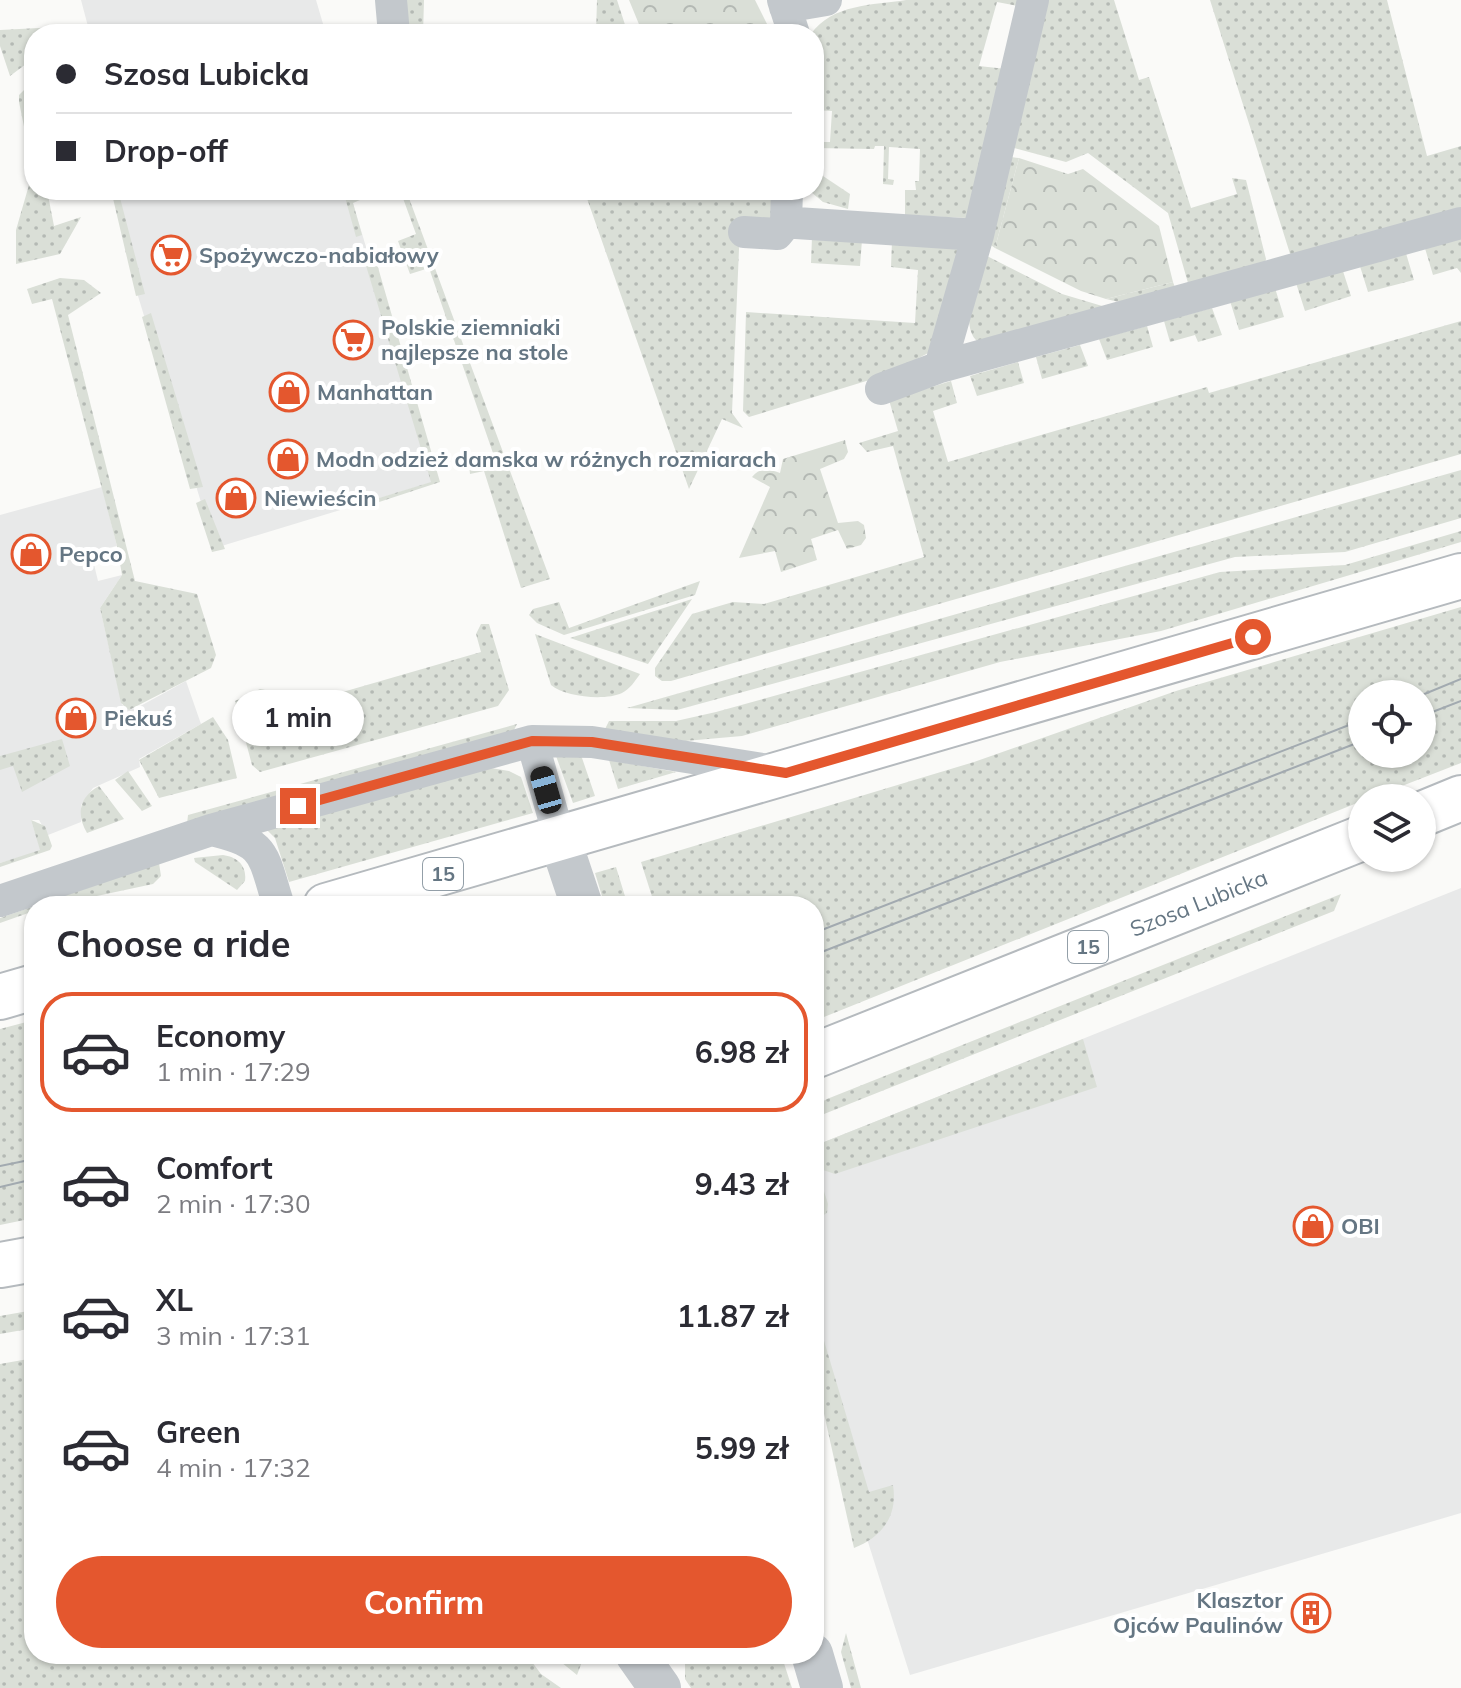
<!DOCTYPE html>
<meta charset="utf-8">
<style>
:root{--surface:#fff;--page:#f2f2f3;--text:#2b2b33;--muted:#7c7c81;--line:#e1e1e2;--accent:#e4572e}
body{margin:0;font-family:Mulish,sans-serif;background:var(--page);color:var(--text);height:100vh;display:flex;flex-direction:column;font-size:30px;white-space:nowrap}
*{box-sizing:border-box;margin:0}
p{font-size:26px;color:var(--muted)}
.icon{flex:none;width:44px;height:44px;fill:none;stroke:currentColor;stroke-width:2;stroke-linecap:round;stroke-linejoin:round}
.map{position:relative;flex:1;overflow:hidden}
.sheet{position:absolute;left:24px;top:896px;width:800px;height:768px;display:flex;flex-direction:column;background:var(--surface);border-radius:32px;box-shadow:0 2px 6px #0004}
.sheet>*{flex:none}
.hud{position:absolute;left:24px;top:24px;width:800px;height:176px;border-radius:32px;box-shadow:0 2px 6px #0004;display:grid;align-content:center;height:176px;padding:0 32px;background:var(--surface)}
.tools{position:absolute;left:1348px;top:680px;display:grid;gap:16px}
.tools a{display:grid;place-items:center;width:88px;height:88px;border-radius:50%;background:var(--surface);box-shadow:0 2px 6px #0004;font-size:40px}
.end{position:absolute;width:36px;height:36px;margin:-18px;border:10px solid #e4572e;background:#fff;box-shadow:0 0 0 4px #fff}
.from{border-radius:50%}
.bubble{position:absolute;height:56px;border-radius:28px;background:var(--surface);box-shadow:0 2px 6px #0004;font-size:26px;font-weight:700;line-height:56px;text-align:center}
.car{position:absolute;width:24px;height:48px;margin:-24px -12px;border-radius:10px;box-shadow:0 0 6px 2px #0007;background:linear-gradient(#222 24%,#8ab4d8 0 40%,#222 0 76%,#8ab4d8 0 86%,#222 0)}
.hud b{display:flex;align-items:center;gap:28px;height:76px;font-size:30px}
.hud b+b{border-top:2px solid var(--line)}
.hud i{width:20px;height:20px;background:var(--text)}
ul{padding:0;list-style:none}
li{display:flex;align-items:center;gap:24px;height:120px;margin:0 16px 12px;padding:0 16px;border:4px solid transparent;border-radius:32px}
li div{flex:1}
li b{display:block;font-size:30px}
li em{font-style:normal;font-weight:700}
li.selected{border-color:var(--accent)}
li>.icon{width:72px;height:72px;stroke-width:1.5}
h2{padding:0 32px;font-size:36px;line-height:96px}
.action{display:flex;gap:16px;margin-top:auto;padding:16px 32px}
.action a{flex:1;height:92px;border-radius:48px;background:var(--accent);color:#fff;font-size:32px;font-weight:700;line-height:92px;text-align:center}
.map>svg:first-child{display:block}
</style>
<div class="map">
<svg width="1461" height="1688" viewBox="0 0 1461 1688">
<defs>
<pattern id="grass-dots" width="8" height="8" patternUnits="userSpaceOnUse" patternTransform="scale(2)"><rect width="8" height="8" fill="#dadfd7"/><path d="M2 2h.1M6 6h.1" fill="none" stroke="#b4b9b4" stroke-width="1.8" stroke-linecap="round"/></pattern>
<pattern id="forest-crowns" width="20" height="18" patternUnits="userSpaceOnUse" patternTransform="scale(2)"><rect width="20" height="18" fill="#dadfd7"/><path d="M2 6a3 3 0 1 1 6 0M12 15a3 3 0 1 1 6 0" fill="none" stroke="#b4b9b4"/></pattern>
</defs>
<rect width="100%" height="100%" fill="#fafaf8"/>
<path fill="#e8e9e9" d="M81 0H316L326 34H90Z
M115 190H349L436 481 215 548 138 296Z
M102 487 117 546 91 552 98 581 122 575 100 608 122 705 135 709 186 681 201 724 139 759 140 767 93 788 81 805V822L48 835 39 820H31L41 851 0 863V515Z
M1461 888V1513L910 1675 814 1371V1146Z"/>
<path fill="url(#grass-dots)" fill-rule="evenodd" d="M398 0H424L423 34H398Z
M597 0H617L628 34H596Z
M906 0H1022L1023 7 997 2 979 66 1006 69 966 218 905 215V190H916L915 181H919L920 149 889 147 888 179 894 180 893 185 883 184 884 146H875L874 149 814 148V142H830L832 111 814 110V34H811C832 4 873 5 906 0Z
M1045 0H1114L1139 80 1149 77 1191 208 1237 194 1232 178 1246 180 1266 259 1264 267 1190 290 1168 213 1088 153 1066 162 1014 148Z
M1210 0H1387L1427 156 1461 146V210L1292 260Z
M58 27 62 34H34V58L10 76 0 46V30Z
M28 86 34 117V190H47L54 226 81 217 60 254 16 264V230L33 171 19 102V95Z
M1011 157 1019 158 995 248 988 243Z
M814 170 850 194 848 209 823 202 811 192 814 190Z
M111 190H118L145 294 136 296Z
M343 190H357L360 200 353 203 362 235 356 237Z
M400 190H406L550 579 521 588 484 471 470 474 469 464 494 456 429 268 410 274 398 241 416 234Z
M584 190H775L773 222 740 226 732 413 743 428 722 419 689 489Z
M1461 234V273L1457 268 1433 275 1424 245Z
M812 237 862 240 860 266 811 263Z
M892 241 960 246 930 352 889 374 749 417 743 411 746 312 915 323 918 270 891 267Z
M1405 250 1414 280 1368 292 1359 263Z
M985 255 1062 294 1119 311 978 342C957 324 979 278 985 255Z
M375 257 440 482 367 506 366 502 431 482 364 259Z
M1342 268 1351 296 1305 311 1296 283Z
M60 278 84 280 101 293 68 315 135 581 197 594 216 655 211 668 129 710 121 703 100 608 122 575 117 546 52 299 32 304 27 289Z
M1173 282 1177 293 1132 305 1106 299Z
M1275 288 1284 317 1239 330 1230 301Z
M1212 308 1222 335 1198 342 1195 335 1170 342 1164 321Z
M151 313 203 487 190 489 142 317Z
M1461 321V454L671 681H662L655 676V668L692 614 733 602 764 604 924 557 893 446 867 452 859 443 898 431 889 400 951 381 957 403 933 411 948 462 1207 387 1209 393Z
M1147 326 1153 347 1107 360 1099 339Z
M1080 345 1088 366 1042 379 1036 357Z
M1018 362 1024 383 977 396 970 376Z
M1461 470V518L1345 552 1235 557 677 710 627 708Z
M205 499 225 549 212 552 196 503Z
M1461 531V542L1161 631 1000 662 742 736 685 741 604 731 609 721H676L716 712 1220 572 1345 565Z
M700 581 695 595 564 635 537 623 529 615 533 609 559 602 569 628Z
M692 599 648 664 570 638Z
M1461 607V763L1371 798H1362V801L814 1021V906H655L641 862 974 762 1176 691ZM1422 694V754H1362V694Z
M481 624H489L509 690 498 706 260 772 252 765 235 701 260 689 270 691 277 711 481 652 476 634Z
M535 634 640 674C635 681 630 689 622 693 605 701 565 697 551 685Z
M213 717 228 740 237 778 159 798 139 760Z
M517 724 514 730 187 824 188 815Z
M62 739 70 766 22 792 13 766 0 770V756Z
M581 755 595 796 573 803 556 756Z
M609 760 676 772 618 789Z
M491 768 509 771 521 777 533 813 289 882 275 838 265 828Z
M128 771 152 806 142 811 115 780Z
M99 786 124 819 87 833C76 814 79 797 99 786Z
M31 820 45 826 52 846 50 850 0 867V863L40 850Z
M223 855C237 857 247 865 245 881L237 890 195 862 194 858Z
M159 863 161 876 153 884 50 906H34V911L0 923V918Z
M616 867 628 906H605L595 873Z
M1341 894 1334 911 814 1118V1106L827 1099Z
M34 1020V1218L0 1225V1029Z
M1083 1039 1097 1087 835 1174 814 1167V1146Z
M814 1184 823 1188 828 1204 827 1213 814 1221Z
M814 1307 869 1492 893 1485C898 1516 882 1537 854 1548L814 1369Z
M34 1310V1328L0 1334V1316Z
M34 1358V1654H526L541 1674 561 1688H0V1364Z
M846 1633 861 1688H851L841 1652Z
M551 1654H585L577 1675Z
M770 1654H781L792 1688H691L685 1679V1660L716 1663Z"/>
<path fill="url(#forest-crowns)" d="M629 0H755L772 34H643Z
M1019 158 1068 174 1083 169 1159 226 1173 282 1106 299 1081 291 995 248Z
M845 440 848 452 844 459 820 469 838 523 858 521 864 525 866 538 861 545 847 549 838 530 811 539 817 560 781 572 775 551 739 558 770 487 752 477C760 467 770 469 780 473L783 459Z"/>
<g fill="none" stroke-linecap="round" stroke-linejoin="round">
<defs>
<g id="primary">
<path d="M1422 814 1461 798"/>
<path d="M326 906 1461 576"/>
<path d="M0 997 34 987"/>
<path id="s1" d="M814 1056 1362 838"/>
<path d="M0 1265 34 1259"/>
</g>
</defs>
<use href="#primary" stroke="#b5babe" stroke-width="48"/>
<path stroke="#c3c8cc" stroke-width="32" d="M391 0 394 34
M783 0 794 34
M785 7 826 0
M786 223 787 190
M744 232 777 234 786 223H796L978 235
M940 367 1461 223
M881 389 940 367 978 235 1033 0
M532 741 560 840
M211 830C268 843 262 854 279 906
M0 901 211 830 532 741 592 742 775 771"/>
<path stroke="#c3c8cc" stroke-width="42" d="M560 840 582 906
M636 1654 660 1688
M812 1654 822 1688"/>
<use href="#primary" stroke="#fff" stroke-width="44"/>
<path stroke="#a2aab0" stroke-width="2" d="M1422 695 1461 679
M1422 716 1461 701
M814 933 1362 720
M814 955 1362 741
M0 1166 34 1159
M0 1187 34 1179"/>
</g>
<g fill="none" stroke-linecap="round" stroke-linejoin="round">
<path stroke="#e4572e" stroke-width="10" d="M298 806 532 741 592 742 786 773 1253 637"/>
</g>
<defs>
<symbol id="supermarket-ring" viewBox="-11 -11 22 22"><circle r="9.5" fill="#fff" stroke="#e4572e" stroke-width="1.5"/><path d="M-6-5.5h2.5l.6 2H6L4.5 2H-2.5L-4.4-4H-6ZM-1.5 3.2a1.3 1.3 0 1 0 .1 0ZM3 3.2a1.3 1.3 0 1 0 .1 0Z" fill="#e4572e"/></symbol>
<symbol id="shop-ring" viewBox="-11 -11 22 22"><circle r="9.5" fill="#fff" stroke="#e4572e" stroke-width="1.5"/><path d="M-5-2.5h2.3a2.7 3.5 0 0 1 5.4 0H5L5.5 6h-11ZM-1.5-2.5h3a1.5 2.3 0 0 0-3 0Z" fill="#e4572e"/></symbol>
<symbol id="building-ring" viewBox="-11 -11 22 22"><circle r="9.5" fill="#fff" stroke="#e4572e" stroke-width="1.5"/><path d="M-4-6H4V6H1V3H-1V6H-4ZM-2.5-4.3h1.7v1.8h-1.7ZM.8-4.3h1.7v1.8H.8ZM-2.5-1h1.7V.8h-1.7ZM.8-1h1.7V.8H.8Z" fill="#e4572e"/></symbol>
</defs>
<g fill-rule="evenodd">
<use href="#supermarket-ring" x="149" y="233" width="44" height="44"/>
<use href="#supermarket-ring" x="331" y="318" width="44" height="44"/>
<use href="#shop-ring" x="267" y="370" width="44" height="44"/>
<use href="#shop-ring" x="266" y="437" width="44" height="44"/>
<use href="#shop-ring" x="214" y="476" width="44" height="44"/>
<use href="#shop-ring" x="9" y="532" width="44" height="44"/>
<use href="#shop-ring" x="54" y="696" width="44" height="44"/>
<use href="#shop-ring" x="1291" y="1204" width="44" height="44"/>
<use href="#building-ring" x="1289" y="1591" width="44" height="44"/>
</g>
<g text-anchor="middle" stroke-width="8" stroke-linejoin="round" paint-order="stroke">
<g fill="#fff" stroke="#939fa8" stroke-width="2">
<rect x="423" y="858" width="40" height="32" rx="6"/>
<rect x="1068" y="931" width="40" height="32" rx="6"/>
</g>
<g font-size="20" font-weight="bold" fill="#657683">
<text x="443" y="881">15</text>
<text x="1088" y="954">15</text>
</g>
<g font-size="22" font-weight="bold" fill="#657683" stroke="#fff" text-anchor="start">
<text x="199" y="263">Spożywczo-nabiałowy</text>
<text x="381" y="335">Polskie ziemniaki<tspan x="381" dy="25">najlepsze na stole</tspan></text>
<text x="317" y="400">Manhattan</text>
<text x="316" y="467">Modn odzież damska w różnych rozmiarach</text>
<text x="264" y="506">Niewieścin</text>
<text x="59" y="562">Pepco</text>
<text x="104" y="726">Piekuś</text>
<text x="1341" y="1234">OBI</text>
<text x="1283" y="1608" text-anchor="end">Klasztor<tspan x="1283" dy="25">Ojców Paulinów</tspan></text>
</g>
<g font-size="22" fill="#657683" stroke="#fff">
<text dy="8" stroke="none"><textPath href="#s1" startOffset="414">Szosa Lubicka</textPath></text>
</g>
</g>
</svg>
<div class="tools">
<a><svg class="icon" aria-label="locate" viewBox="0 0 24 24"><circle cx="12" cy="12" r="6"/><path d="M12 2v4M12 18v4M2 12h4M18 12h4"/></svg></a>
<a><svg class="icon" aria-label="layers" viewBox="0 0 24 24"><path d="M12 4l9 5-9 5-9-5zM3 14l9 5 9-5"/></svg></a>
</div>
<i class="end from" style="left:1253px;top:637px"></i>
<i class="end" style="left:298px;top:806px"></i>
<div class="bubble" style="left:232px;top:690px;width:132px">1 min</div>
<i class="car" style="left:546px;top:790px;rotate:344deg"></i>
<div class="hud">
<b><i class="from"></i>Szosa Lubicka</b>
<b><i></i>Drop-off</b>
</div>
<section class="sheet">
<h2>Choose a ride</h2>
<ul>
<li class="selected"><svg class="icon" aria-label="car" viewBox="0 0 24 24"><path d="M5 17H2v-5l4-1 3-4h7l3 4 3 1v5h-3M9 17h6M6 11h13"/><circle cx="7" cy="17" r="2"/><circle cx="17" cy="17" r="2"/></svg><div><b>Economy</b><p>1 min · 17:29</p></div><em>6.98 zł</em></li>
<li><svg class="icon" aria-label="car" viewBox="0 0 24 24"><path d="M5 17H2v-5l4-1 3-4h7l3 4 3 1v5h-3M9 17h6M6 11h13"/><circle cx="7" cy="17" r="2"/><circle cx="17" cy="17" r="2"/></svg><div><b>Comfort</b><p>2 min · 17:30</p></div><em>9.43 zł</em></li>
<li><svg class="icon" aria-label="car" viewBox="0 0 24 24"><path d="M5 17H2v-5l4-1 3-4h7l3 4 3 1v5h-3M9 17h6M6 11h13"/><circle cx="7" cy="17" r="2"/><circle cx="17" cy="17" r="2"/></svg><div><b>XL</b><p>3 min · 17:31</p></div><em>11.87 zł</em></li>
<li><svg class="icon" aria-label="car" viewBox="0 0 24 24"><path d="M5 17H2v-5l4-1 3-4h7l3 4 3 1v5h-3M9 17h6M6 11h13"/><circle cx="7" cy="17" r="2"/><circle cx="17" cy="17" r="2"/></svg><div><b>Green</b><p>4 min · 17:32</p></div><em>5.99 zł</em></li>
</ul>
<div class="action"><a>Confirm</a></div>
</section>
</div>
